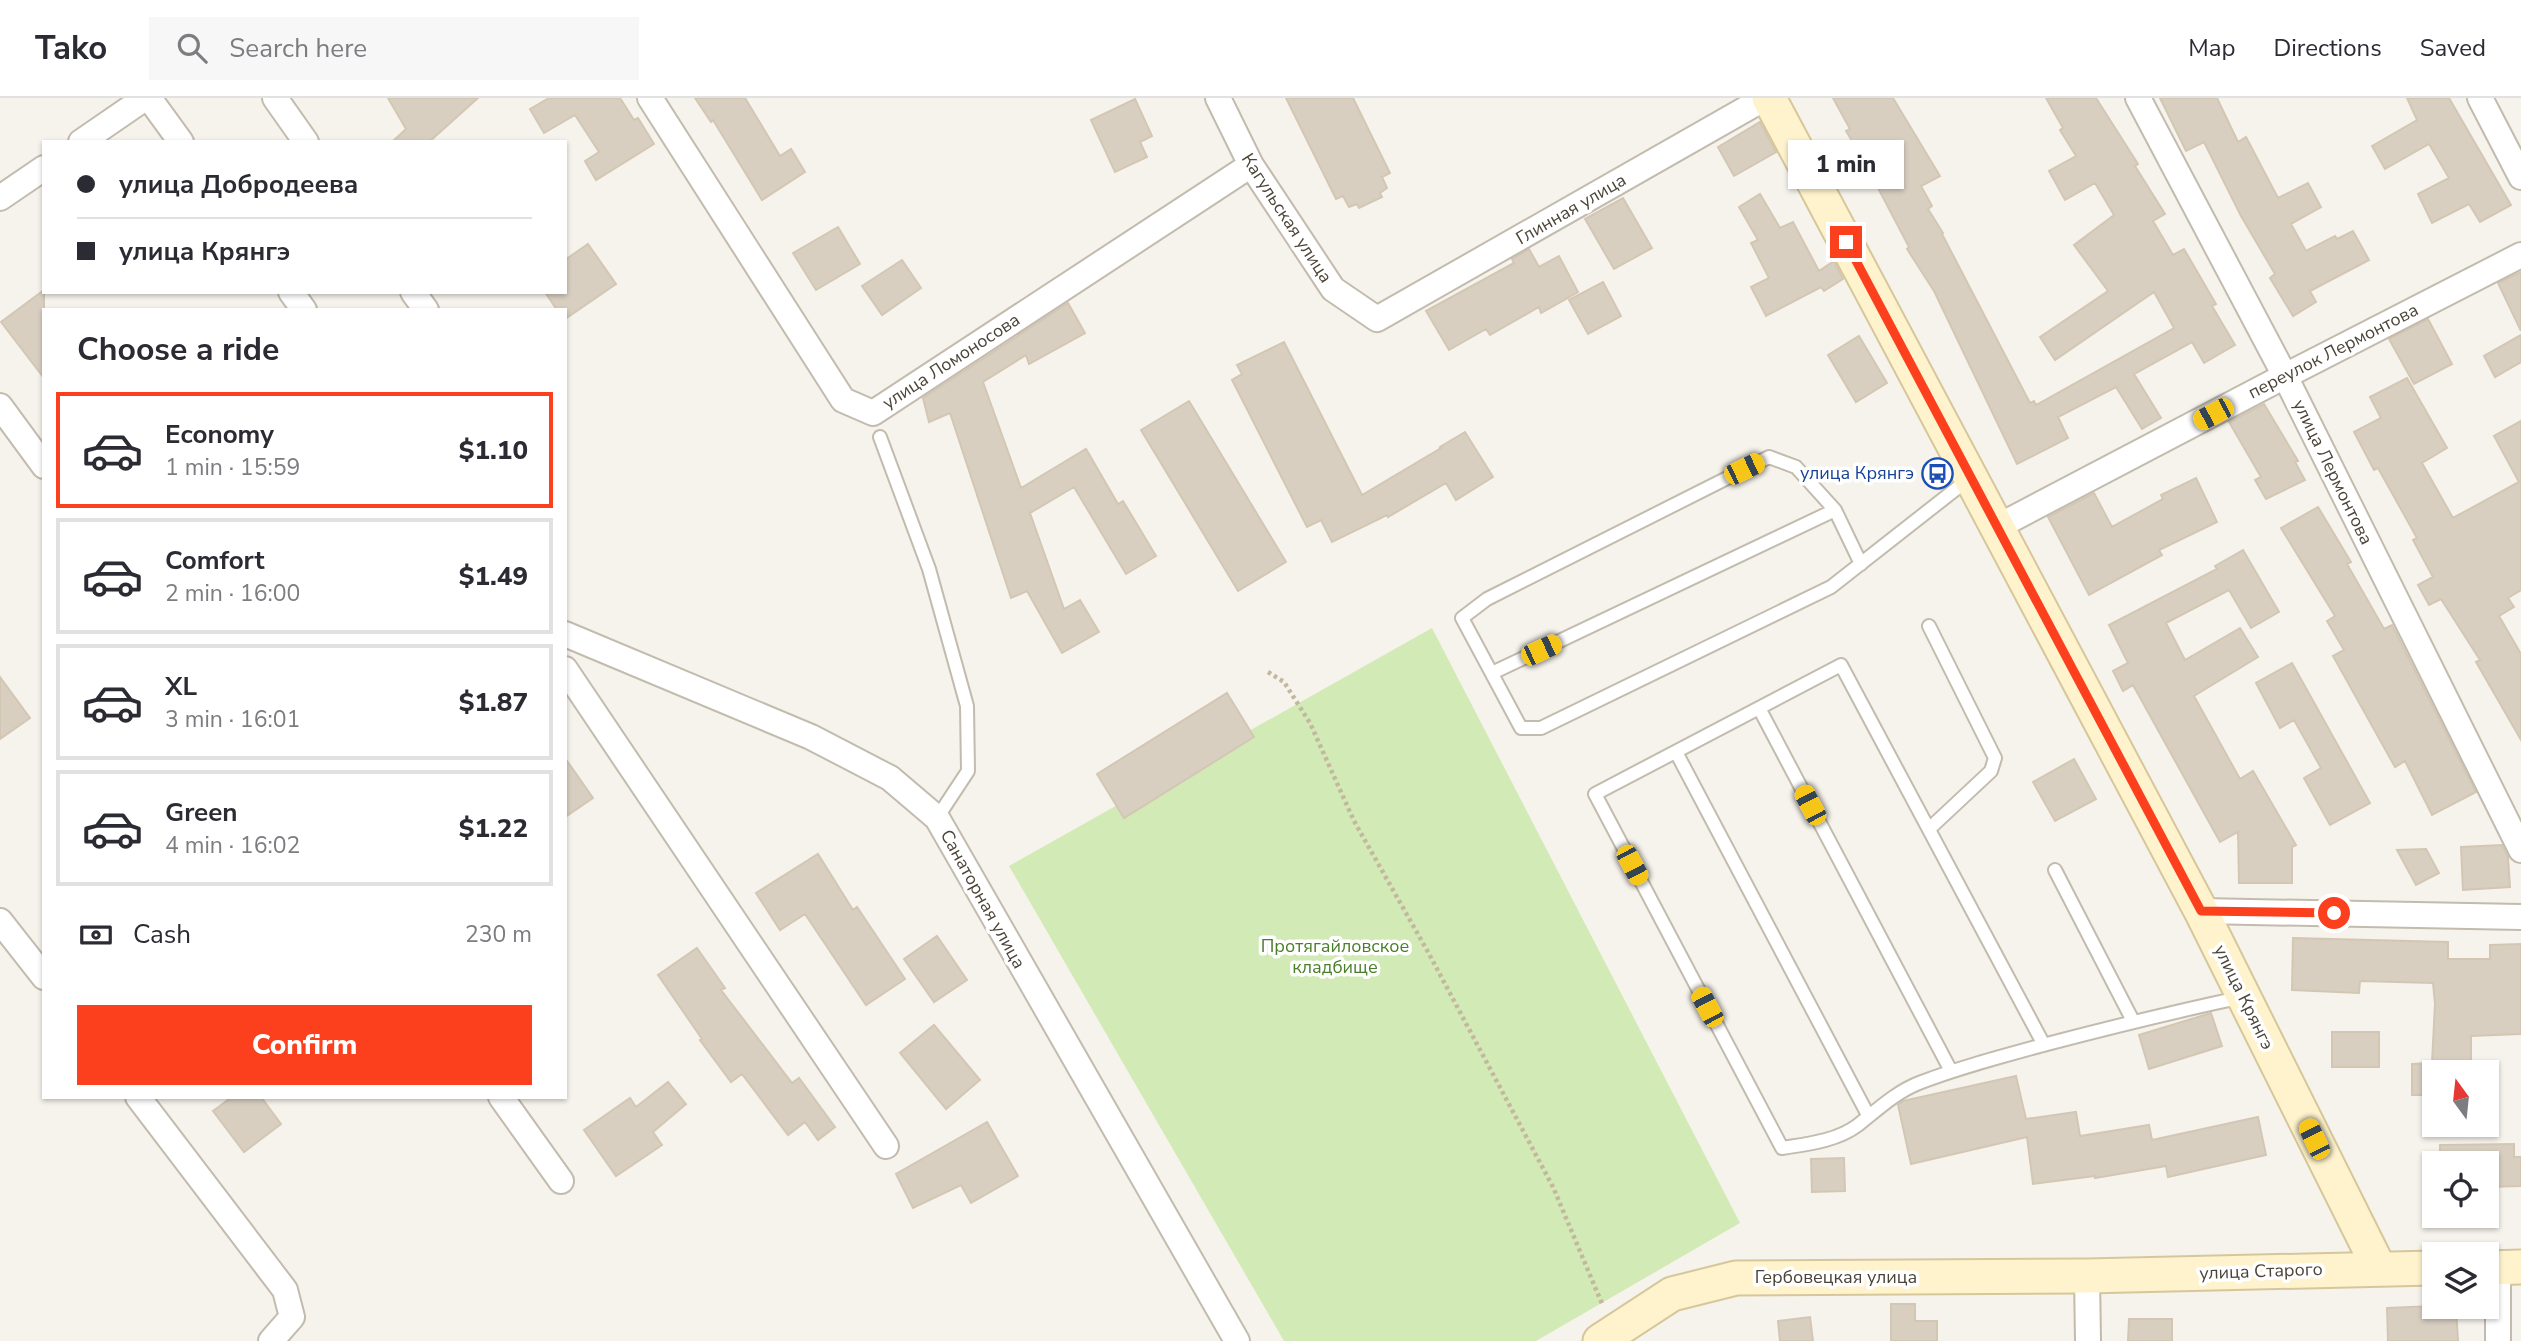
<!DOCTYPE html>
<meta charset="utf-8">
<style>
:root{--surface:#fff;--page:#f7f7f7;--text:#2b2b33;--muted:#7c7c81;--line:#e1e1e2;--accent:#fc3f1d}
body{margin:0;font-family:"Nunito Sans",sans-serif;background:var(--page);color:var(--text);height:100vh;display:flex;flex-direction:column;font-size:26px;white-space:nowrap}
*{box-sizing:border-box;margin:0}
p{font-size:23px;color:var(--muted)}
.icon{flex:none;width:38px;height:38px;fill:none;stroke:currentColor;stroke-width:2;stroke-linecap:round;stroke-linejoin:round}
.map{position:relative;flex:1;overflow:hidden}
.panel{position:absolute;left:42px;top:210px;width:525px;height:791px;display:flex;flex-direction:column;background:var(--surface);border-radius:0px;box-shadow:0 2px 5px #0004}
.panel>*{flex:none}
.hud{position:absolute;left:42px;top:42px;width:525px;height:154px;border-radius:0px;box-shadow:0 2px 5px #0004;display:grid;align-content:center;height:154px;padding:0 35px;background:var(--surface)}
.needle{width:46px;rotate:345deg}
.fabs{position:absolute;left:2422px;top:962px;display:grid;gap:14px}
.fabs a{display:grid;place-items:center;width:77px;height:77px;border-radius:0px;background:var(--surface);box-shadow:0 2px 5px #0004;font-size:35px}
.end{position:absolute;width:32px;height:32px;margin:-16px;border:9px solid #fc3f1d;background:#fff;box-shadow:0 0 0 4px #fff}
.from{border-radius:50%}
.bubble{position:absolute;height:49px;border-radius:0px;background:var(--surface);box-shadow:0 2px 5px #0004;font-size:23px;font-weight:800;line-height:49px;text-align:center}
.car{position:absolute;width:21px;height:42px;margin:-21px -10px;border-radius:9px;box-shadow:0 0 5px 2px #0007;background:linear-gradient(#f5c518 24%,#345 0 40%,#f5c518 0 76%,#345 0 86%,#f5c518 0)}
.hud b{display:flex;align-items:center;gap:24px;height:66px;font-size:26px}
.hud b+b{border-top:2px solid var(--line)}
.hud i{width:18px;height:18px;background:var(--text)}
ul{padding:0;list-style:none}
li{display:flex;align-items:center;gap:21px;height:116px;margin:0 14px 10px;padding:0 21px;border:4px solid var(--line);border-radius:0px}
li div{flex:1}
li b{display:block;font-size:26px}
li em{font-style:normal;font-weight:800}
li.selected{border-color:var(--accent)}
li>.icon{width:63px;height:63px;stroke-width:1.5}
h2{padding:0 35px;font-size:32px;line-height:84px}
.pay{display:flex;align-items:center;gap:18px;height:77px;padding:0 35px;font-size:26px}
.pay p{margin-inline-start:auto}
.button{display:flex;gap:14px;margin-top:auto;padding:14px 35px}
.button a{flex:1;height:80px;border-radius:0px;background:var(--accent);color:#fff;font-size:28px;font-weight:800;line-height:80px;text-align:center}
header{display:flex;align-items:center;gap:42px;box-sizing:border-box;height:98px;padding:0 35px;background:var(--surface);border-bottom:2px solid var(--line)}
header strong{font-size:33px}
nav{display:flex;gap:38px;margin-inline-start:auto;font-size:24px}
.search{width:490px;height:63px;background:var(--page);display:flex;align-items:center;gap:18px;box-sizing:border-box;padding:0 24px;border-radius:0px;color:var(--muted);font-size:26px}
.map>svg:first-child{display:block}
</style>
<header>
<strong>Tako</strong>
<div class="search"><svg class="icon" aria-label="search" viewBox="0 0 24 24"><circle cx="10" cy="10" r="6"/><path d="M15 15l6 6"/></svg>Search here</div>
<nav><a>Map</a><a>Directions</a><a>Saved</a></nav>
</header>
<div class="map">
<svg width="2521" height="1243" viewBox="0 0 2521 1243">
<rect width="100%" height="100%" fill="#f6f3ec"/>
<path fill="#d2eab5" d="M1432 530 1740 1125 1536 1243H1284L1009 768Z"/>
<path fill="#d8cfc1" stroke="#d3c7b4" stroke-width="2" d="M388 0H478L429 44H392L406 31Z
M549 0H620L634 22 638 20 654 46 596 82 585 63 599 54 575 17 544 35 530 11Z
M695 0H745L780 58 791 51 805 74 762 102 713 22 711 24Z
M1286 0H1353L1390 75 1382 79 1387 90 1380 95 1382 99 1359 110 1357 106 1349 109 1343 98 1336 101Z
M1833 0H1893L1940 78 1921 88 1932 108 1928 111 1943 135 1942 136 2030 305 2034 303 2036 307 2174 230 2154 194 2055 262 2040 239 2108 193 2074 147 2114 117 2095 85 2065 102 2049 73 2076 58 2060 32 2063 30 2046 0H2096L2138 66 2135 68 2165 116 2153 123 2173 157 2184 151 2216 206 2212 208 2235 247 2204 265 2192 244 2134 276 2161 320 2142 331 2116 289 2058 319 2068 340 2017 366 1934 193 1907 151 1909 149 1878 90 1880 89 1846 33 1850 31Z
M2160 0H2217L2238 44 2246 39 2278 100 2308 85 2321 109 2291 126 2306 153 2335 138 2337 141 2353 133 2369 162 2310 193 2316 204 2293 218 2270 180 2275 176 2241 118 2204 44 2186 53Z
M2407 0H2449L2511 107 2480 124 2469 106 2432 125 2418 96 2449 80 2429 46 2385 71 2372 48 2417 22Z
M1135 1 1152 38 1140 44 1147 59 1115 74 1091 22Z
M1760 24 1776 54 1734 78 1718 49Z
M1760 96 1780 130 1793 124 1819 173 1834 163 1843 181 1824 193 1821 189 1766 218 1751 189 1769 180 1751 145 1758 142 1739 109Z
M1623 100 1652 150 1614 171 1585 121Z
M838 129 860 166 816 192 793 155Z
M588 146 616 186 565 221V212H557L545 194H565V162Z
M1529 151 1539 169 1559 158 1578 194 1541 215 1539 209 1490 237 1486 231 1449 252 1426 213 1514 165 1512 161Z
M902 162 921 190 882 217 862 188Z
M2521 174V233L2498 185Z
M1603 184 1621 218 1588 236 1569 202Z
M44 192V280L1 224Z
M1068 205 1085 235 1029 266 1026 257 983 284 1021 390 1086 351 1118 406 1123 403 1156 458 1126 476 1074 389 1030 415 1064 511 1080 502 1099 534 1062 555 1027 493 1011 500 950 315 929 324 923 300Z
M2428 221 2452 266 2414 286 2389 241Z
M2521 237V264L2495 279 2484 258Z
M1859 238 1887 285 1856 304 1828 257Z
M1284 244 1362 397 1441 350 1440 349 1465 334 1493 379 1456 402 1446 385 1388 419 1387 417 1332 444 1321 422 1307 429 1232 282 1242 276 1237 267Z
M2407 280 2447 350 2422 365 2453 420 2519 384 2494 338 2521 323V492L2508 500 2514 509 2499 518 2521 556V642L2476 564 2480 562 2441 501 2429 507 2418 487 2433 479 2413 442 2417 440 2378 370 2374 372 2354 334 2381 320 2370 299Z
M1189 303 1286 464 1238 493 1141 332Z
M2264 306 2298 363 2295 364 2305 382 2266 401 2255 382 2261 379 2229 324Z
M2196 380 2217 424 2159 452 2162 457 2089 497 2048 419 2094 395 2112 429 2163 401 2161 397Z
M2318 409 2351 464 2347 466 2384 531 2392 527 2476 694 2432 717 2405 663 2395 669 2333 558 2344 552 2327 523 2335 518 2281 430Z
M2243 452 2279 514 2251 530 2229 492 2166 525 2185 562 2240 530 2258 559 2194 598 2240 681 2253 673 2296 747 2292 749V785H2239L2238 734 2220 744 2133 587 2123 593 2113 573 2128 565 2109 527 2217 471 2215 468Z
M2292 565 2370 705 2330 727 2304 680 2321 670 2294 622 2280 630 2256 585Z
M0 579 30 620 0 641Z
M1227 595 1254 639 1124 720 1097 676Z
M565 660 593 700 565 719Z
M2074 661 2096 701 2055 723 2033 684Z
M2502 747 2508 759 2510 789 2463 792 2461 749Z
M2426 751 2439 775 2416 787 2397 752Z
M818 756 853 812 857 809 905 881 866 907 805 816 780 832 756 795Z
M937 838 967 882 934 904 904 861Z
M2293 840 2448 844V861H2490V847L2521 846V936L2471 938V975H2434V997H2412V966L2432 965 2435 906 2433 885 2360 883 2359 895 2292 892Z
M697 850 725 890 721 892 792 985 799 980 835 1029 818 1042 805 1024 788 1037 742 976 731 984 700 942 702 941 658 877Z
M2211 915 2222 948 2149 971 2139 937Z
M934 927 980 982 946 1011 900 955Z
M2332 934H2379V969H2332Z
M2016 978 2026 1021 2076 1014 2080 1038 2149 1027 2152 1042 2258 1019 2266 1057 2168 1079 2166 1068 2095 1080V1078L2033 1086 2027 1039 1911 1066 1898 1007 1903 1003Z
M668 984 686 1006 653 1034 662 1047 616 1078 584 1032 630 1000 636 1009Z
M232 999H261L281 1026 244 1054 213 1013Z
M987 1024 1018 1078 971 1105 961 1087 913 1110 896 1076Z
M2514 1046V1059H2521V1088L2487 1089V1066H2440V1047Z
M1844 1060 1845 1093 1812 1094 1811 1061Z
M1891 1206H1915V1223H1937V1243H1891Z
M2434 1208 2456 1209 2458 1243H2388L2387 1210Z
M1810 1219 1813 1243H1780L1778 1223Z
M2129 1221H2172V1243H2128Z"/>
<g fill="none" stroke-linecap="round" stroke-linejoin="round">
<defs>
<path id="lane" d="M880 339 929 471 967 608 968 673 937 720
M1861 466 1835 412 1796 369 1769 359 1487 501 1462 520 1521 630H1541L1831 489 1970 380
M1929 528 1995 660 1991 673 1929 731
M1492 575 1835 412
M1759 610 1951 973
M1676 654 1868 1017
M2055 772 2133 923
M2044 947 1841 567 1595 696 1782 1050C1807 1046 1837 1043 1858 1027 1877 1012 1896 994 1919 985 1961 969 2003 958 2047 946 2112 929 2177 913 2243 899"/>
<path id="street" d="M149 0 181 44
M275 0 306 44
M650 0 843 302 873 315 1251 67
M1218 0 1251 67 1333 191 1377 221 1765 0
M2138 0 2285 278 2521 752
M2480 0 2521 79
M81 44 145 0
M0 100 44 70
M291 194 304 212
M413 194 426 212
M0 308 44 368
M1997 429 2285 278 2521 157
M565 536 811 639 890 680 937 720 1237 1243
M565 571 886 1048
M2201 813 2521 819
M0 823 44 879
M138 999 285 1192 292 1219 271 1243
M501 999 561 1083
M2498 1170V1243
M2087 1178 2088 1243"/>
<path id="secondary" d="M1769 0 2201 813 2379 1170
M2487 1170 2521 1169
M1600 1243 1672 1196 1736 1180 2087 1178 2434 1170"/>
</defs>
<use href="#lane" stroke="#c2bbae" stroke-width="16"/>
<use href="#street" stroke="#c2bbae" stroke-width="28"/>
<use href="#secondary" stroke="#d6c79b" stroke-width="37"/>
<path stroke="#c4b79f" stroke-width="4.5" stroke-dasharray="3.5 3.5" stroke-linecap="butt" d="M1268 574 1284 584 1310 625 1354 723 1428 854 1553 1089 1603 1208"/>
<use href="#lane" stroke="#fff" stroke-width="12"/>
<use href="#street" stroke="#fff" stroke-width="24"/>
<use href="#secondary" stroke="#fff3cd" stroke-width="33"/>
</g>
<g fill="none" stroke-linecap="round" stroke-linejoin="round">
<path stroke="#fc3f1d" stroke-width="9" d="M1846 144 2201 813 2334 815"/>
</g>
<defs>
<symbol id="bus-ring" viewBox="-11 -11 22 22"><circle r="9.5" fill="#fff" stroke="#1a4fb4" stroke-width="1.5"/><path d="M-5-6H5V4H4V6H2V4H-2V6H-4V4H-5ZM-3.5-4V0h7V-4ZM-3.5 1.2v1.5H-2V1.2ZM2 1.2v1.5H3.5V1.2Z" fill="#1a4fb4"/></symbol>
</defs>
<g fill-rule="evenodd">
<use href="#bus-ring" x="1920" y="358" width="35" height="35"/>
</g>
<g text-anchor="middle" stroke-width="7" stroke-linejoin="round" paint-order="stroke">
<g font-size="18" fill="#4b4439" stroke="#fff">
<text transform="translate(1571 111) rotate(-30)" y="6">Глинная улица</text>
<text transform="translate(1287 120) rotate(57)" y="6">Кагульская улица</text>
<text transform="translate(2333 253) rotate(-27)" y="6">переулок Лермонтова</text>
<text transform="translate(951 263) rotate(-33)" y="6">улица Ломоносова</text>
<text transform="translate(2333 374) rotate(64)" y="6">улица Лермонтова</text>
<text transform="translate(983 801) rotate(61)" y="6">Санаторная улица</text>
<text transform="translate(2244 899) rotate(64)" y="6">улица Крянгэ</text>
<text transform="translate(2261 1173) rotate(-2)" y="6">улица Старого</text>
<text x="1836" y="1185">Гербовецкая улица</text>
</g>
<g font-size="18" fill="#164399" stroke="#fff" text-anchor="end">
<text x="1914" y="381">улица Крянгэ</text>
</g>
<g font-size="18" fill="#4a7f2a" stroke="#fff">
<text x="1335" y="854">Протягайловское<tspan x="1335" dy="21">кладбище</tspan></text>
</g>
</g>
</svg>
<div class="fabs">
<a><svg class="needle" viewBox="-14 -14 28 28"><path d="M0-13l5 13h-10z" fill="#e53935"/><path d="M0 13l5-13h-10z" fill="#7c7c81"/></svg></a>
<a><svg class="icon" aria-label="locate" viewBox="0 0 24 24"><circle cx="12" cy="12" r="6"/><path d="M12 2v4M12 18v4M2 12h4M18 12h4"/></svg></a>
<a><svg class="icon" aria-label="layers" viewBox="0 0 24 24"><path d="M12 4l9 5-9 5-9-5zM3 14l9 5 9-5"/></svg></a>
</div>
<i class="end from" style="left:2334px;top:815px"></i>
<i class="end" style="left:1846px;top:144px"></i>
<div class="bubble" style="left:1788px;top:42px;width:116px">1 min</div>
<i class="car" style="left:2213px;top:316px;rotate:242deg"></i>
<i class="car" style="left:1744px;top:371px;rotate:64deg"></i>
<i class="car" style="left:1541px;top:552px;rotate:65deg"></i>
<i class="car" style="left:1810px;top:707px;rotate:332deg"></i>
<i class="car" style="left:1632px;top:767px;rotate:152deg"></i>
<i class="car" style="left:1707px;top:909px;rotate:332deg"></i>
<i class="car" style="left:2314px;top:1041px;rotate:334deg"></i>
<div class="hud">
<b><i class="from"></i>улица Добродеева</b>
<b><i></i>улица Крянгэ</b>
</div>
<section class="panel">
<h2>Choose a ride</h2>
<ul>
<li class="selected"><svg class="icon" aria-label="car" viewBox="0 0 24 24"><path d="M5 17H2v-5l4-1 3-4h7l3 4 3 1v5h-3M9 17h6M6 11h13"/><circle cx="7" cy="17" r="2"/><circle cx="17" cy="17" r="2"/></svg><div><b>Economy</b><p>1 min · 15:59</p></div><em>$1.10</em></li>
<li><svg class="icon" aria-label="car" viewBox="0 0 24 24"><path d="M5 17H2v-5l4-1 3-4h7l3 4 3 1v5h-3M9 17h6M6 11h13"/><circle cx="7" cy="17" r="2"/><circle cx="17" cy="17" r="2"/></svg><div><b>Comfort</b><p>2 min · 16:00</p></div><em>$1.49</em></li>
<li><svg class="icon" aria-label="car" viewBox="0 0 24 24"><path d="M5 17H2v-5l4-1 3-4h7l3 4 3 1v5h-3M9 17h6M6 11h13"/><circle cx="7" cy="17" r="2"/><circle cx="17" cy="17" r="2"/></svg><div><b>XL</b><p>3 min · 16:01</p></div><em>$1.87</em></li>
<li><svg class="icon" aria-label="car" viewBox="0 0 24 24"><path d="M5 17H2v-5l4-1 3-4h7l3 4 3 1v5h-3M9 17h6M6 11h13"/><circle cx="7" cy="17" r="2"/><circle cx="17" cy="17" r="2"/></svg><div><b>Green</b><p>4 min · 16:02</p></div><em>$1.22</em></li>
</ul>
<div class="pay"><svg class="icon" aria-label="cash" viewBox="0 0 24 24"><path d="M3 7h18v10H3z"/><circle cx="12" cy="12" r="2"/></svg>Cash<p>230 m</p></div>
<div class="button"><a>Confirm</a></div>
</section>
</div>
